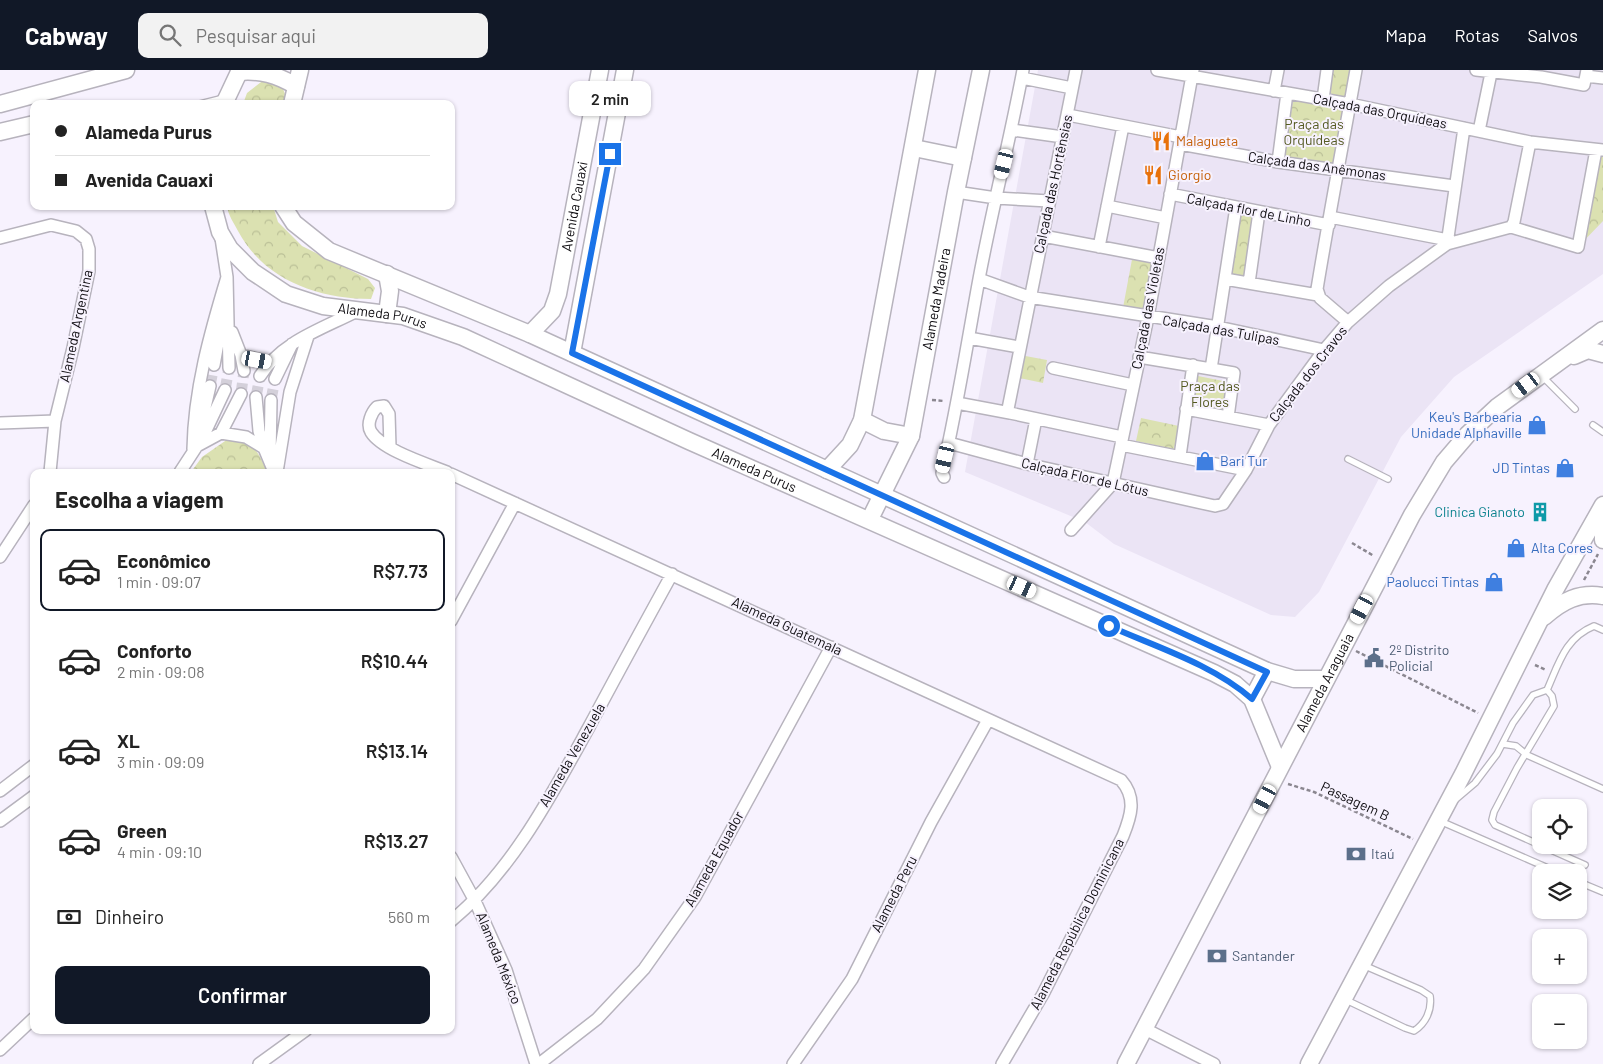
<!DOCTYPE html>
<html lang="pt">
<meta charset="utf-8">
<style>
:root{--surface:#fff;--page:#f2f2f2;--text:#222;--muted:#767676;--line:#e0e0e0;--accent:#111827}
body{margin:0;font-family:Barlow,sans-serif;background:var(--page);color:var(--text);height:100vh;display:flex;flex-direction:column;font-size:19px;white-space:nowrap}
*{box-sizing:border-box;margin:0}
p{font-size:16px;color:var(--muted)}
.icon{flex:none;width:28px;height:28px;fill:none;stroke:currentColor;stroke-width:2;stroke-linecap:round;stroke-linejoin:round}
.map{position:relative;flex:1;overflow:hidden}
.details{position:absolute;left:30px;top:399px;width:425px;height:565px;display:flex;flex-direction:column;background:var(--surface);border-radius:10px;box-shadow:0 1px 4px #0004}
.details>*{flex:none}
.guide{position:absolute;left:30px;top:30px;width:425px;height:110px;border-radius:10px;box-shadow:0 1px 4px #0004;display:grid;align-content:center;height:110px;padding:0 25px;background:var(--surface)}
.controls{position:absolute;left:1532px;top:729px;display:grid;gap:10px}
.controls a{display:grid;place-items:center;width:55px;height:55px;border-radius:10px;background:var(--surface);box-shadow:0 1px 4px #0004;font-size:25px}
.end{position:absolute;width:22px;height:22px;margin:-11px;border:6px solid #1a73e8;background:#fff;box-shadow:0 0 0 2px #fff}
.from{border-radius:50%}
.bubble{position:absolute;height:35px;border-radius:10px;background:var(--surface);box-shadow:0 1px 4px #0004;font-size:16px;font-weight:600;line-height:35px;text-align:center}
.car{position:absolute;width:15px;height:30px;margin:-15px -8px;border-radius:6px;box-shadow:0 0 4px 1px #0007;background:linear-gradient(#fff 24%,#345 0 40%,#fff 0 76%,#345 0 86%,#fff 0)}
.guide b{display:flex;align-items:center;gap:18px;height:48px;font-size:19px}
.guide b+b{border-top:1px solid var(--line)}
.guide i{width:12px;height:12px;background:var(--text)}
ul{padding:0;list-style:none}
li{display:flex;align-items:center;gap:15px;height:82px;margin:0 10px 8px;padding:0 15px;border:2px solid transparent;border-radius:10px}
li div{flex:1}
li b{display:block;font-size:19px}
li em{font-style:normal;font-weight:600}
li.on{border-color:var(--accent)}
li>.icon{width:45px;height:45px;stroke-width:1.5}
h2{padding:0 25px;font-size:22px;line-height:60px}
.pay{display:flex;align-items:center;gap:12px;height:55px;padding:0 25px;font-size:19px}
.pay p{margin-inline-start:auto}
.action{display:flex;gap:10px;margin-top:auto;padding:10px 25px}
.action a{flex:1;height:58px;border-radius:10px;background:var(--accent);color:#fff;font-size:20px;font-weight:600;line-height:58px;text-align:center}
header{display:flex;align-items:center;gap:30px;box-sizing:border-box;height:70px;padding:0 25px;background:var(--accent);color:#fff}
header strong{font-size:24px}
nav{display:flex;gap:28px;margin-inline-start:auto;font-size:18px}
.search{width:350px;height:45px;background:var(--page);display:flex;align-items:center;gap:12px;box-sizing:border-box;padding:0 18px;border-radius:10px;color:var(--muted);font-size:19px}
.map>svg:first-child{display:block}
</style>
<header>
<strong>Cabway</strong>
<div class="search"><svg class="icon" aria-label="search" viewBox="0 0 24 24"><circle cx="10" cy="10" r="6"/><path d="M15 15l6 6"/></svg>Pesquisar aqui</div>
<nav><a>Mapa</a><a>Rotas</a><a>Salvos</a></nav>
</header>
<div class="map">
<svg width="1603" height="994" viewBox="0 0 1603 994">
<defs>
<pattern id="park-crowns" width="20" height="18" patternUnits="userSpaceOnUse" patternTransform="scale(1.25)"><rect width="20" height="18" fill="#dbe1b1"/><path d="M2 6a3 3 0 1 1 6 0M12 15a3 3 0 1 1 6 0" fill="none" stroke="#bbc097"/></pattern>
</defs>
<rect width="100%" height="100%" fill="#f7f2fe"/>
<path fill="#ebe4f5" d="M1038 0H1603V204L1454 307 1401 367 1319 522 1295 547 1271 545 1114 474 1085 452 965 402Z"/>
<path fill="url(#park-crowns)" d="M1330 0H1352L1347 28 1325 22Z
M265 9 282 16 285 24 284 34H243L247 23Z
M1293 30 1344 38 1335 95 1284 86Z
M1596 80H1603V151L1578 177Z
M227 136H273L278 152 302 176 368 209 375 218 371 229C318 229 264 210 238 161 234 153 228 145 227 136Z
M1239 145 1253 147 1247 208 1230 206Z
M1133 184 1159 188 1148 247 1122 243Z
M1020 285 1047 290 1043 313 1015 307Z
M1198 306 1228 312 1223 341 1192 335Z
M1141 348 1179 356 1174 379 1136 371Z
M228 369C254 371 258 381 267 402H191L202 387Z"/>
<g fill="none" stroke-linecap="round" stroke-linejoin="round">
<path stroke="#d4d0da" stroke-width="11" stroke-dasharray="11 5.5" stroke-linecap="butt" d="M210 316 214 295
M225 320 229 298
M241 324 244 301
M256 327 260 306
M271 330 275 309"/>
<defs>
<path id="lane" d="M200 34 224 28
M1542 306 1575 339
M1593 355 1603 362
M1348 389 1388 409
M1547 620 1552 626 1554 636 1517 698 1494 742 1492 750 1495 755 1585 795
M1503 674 1516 676 1527 685 1603 719
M1455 730 1475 713 1497 684 1513 653 1533 625 1547 620C1559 593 1565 568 1594 556L1603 560
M1440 751 1557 802
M1579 812 1603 822
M1344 929 1405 958 1414 961C1426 953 1432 940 1430 926L1421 920 1363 895"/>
<path id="street" d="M1076 0 1008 339 1010 343 1122 367
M1157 0 1350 34 1530 72 1603 80
M1476 0 1541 7 1584 15 1587 0
M1586 6 1603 8
M1022 8 1072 18
M1274 21 1278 0
M1323 29 1327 0
M1068 45 1181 67
M1012 60 1063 67
M1479 61 1491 3
M1180 74 1278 92 1454 116
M1278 92 1287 23
M956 122 996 128 1049 131
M1170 124 1329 155
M1107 136 1166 148
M1330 147 1448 170
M1511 157 1514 152 1530 72
M1043 166 1159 188
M0 168 51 155 76 161 86 169 89 179V201L73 278 55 351 50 402
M221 168 227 207 229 298
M1447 174 1464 58
M1099 177 1123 56
M979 209 1029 227 1218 257 1324 280
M1225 209 1318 225
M1249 213 1259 142
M1348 252 1320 228 1317 219C1329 146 1343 73 1356 0
M232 262 241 285 244 301
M969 268 1019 277
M241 285 269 292
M1139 287 1211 299 1236 137
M214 295 223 246
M1053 298 1133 315
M1211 299 1234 303 1228 347
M260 306C282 271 322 259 357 241
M275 309 292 274
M256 327 259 361 264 378
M957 333 1010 343
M1186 339 1269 355
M0 353 55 351
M199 363 210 316
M221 363 241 324
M202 369 225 320
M949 373 1027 394 1215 436 1223 434 1246 400 1269 355 1324 280 1348 252 1389 216 1447 174 1511 157 1578 177 1596 80
M1121 375 1246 400
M390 377 389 344 384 336 377 337C372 342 366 354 371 362 382 380 427 394 447 402
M193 379C194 320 210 263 227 207
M1180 386 1193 295
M270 389 271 330
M1027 394 1036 349
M180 402 197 376 221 363 246 367 264 378 274 402
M277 402 290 322 308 266
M451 404 1121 710C1137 728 1131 746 1123 766L1043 924 1002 994
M944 407 942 403C957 339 967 274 979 209 992 139 1010 70 1023 0
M1071 460 1113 413 1148 247 1193 0
M0 487 34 435
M451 551 515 433
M0 721 34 695
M0 751 34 726
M451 787 475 831 506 900 536 994
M451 851C512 801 551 726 589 657 616 606 644 555 672 504
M1145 959 1214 994
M0 980 34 948
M259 994 306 960
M539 994 597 949 644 899 695 827 831 577
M793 994 852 909 931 752 988 650"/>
<g id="secondary">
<path d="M239 2C261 0 277 5 296 16"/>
<path d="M0 34 126 0"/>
<path d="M224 34 240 0"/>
<path d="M292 34 300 0"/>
<path d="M0 62 34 54"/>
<path d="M914 78 963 88"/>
<path id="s1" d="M213 136 220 162 230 179 253 202 286 224 323 236 403 246 463 267 689 371 1214 603 1235 614 1252 629 1280 697"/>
<path d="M283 136 294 153 329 181 530 264 1267 601 1294 609H1326"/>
<path d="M387 204 390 221 387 244"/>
<path id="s2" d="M530 264 552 241 558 224 600 0"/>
<path d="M572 283 625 0"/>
<path d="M1574 286 1588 280 1603 284"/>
<path d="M862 350 884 361 911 366"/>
<path d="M827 400 850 375 862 350 927 0"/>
<path d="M1603 445V470"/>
<path id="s3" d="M870 449 911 366 956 122 981 0"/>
<path d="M1544 547C1562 531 1579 522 1603 526"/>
<path d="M1252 629 1267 601"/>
<path id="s4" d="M1126 994 1412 445 1444 392 1468 364 1497 337 1603 260"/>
<path d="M1309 994 1463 704 1555 520 1603 435"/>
</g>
</defs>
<use href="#lane" stroke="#b7b3bd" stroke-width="8"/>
<use href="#street" stroke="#b7b3bd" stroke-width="14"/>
<use href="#secondary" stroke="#b7b3bd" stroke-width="19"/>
<path stroke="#8b8790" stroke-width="2.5" stroke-dasharray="4 2.5" stroke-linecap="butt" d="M932 330 944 331
M1352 473 1374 486
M1584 510 1598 484
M1356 581 1478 643
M1535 595 1546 600
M1288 714 1314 722 1413 769"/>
<use href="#lane" stroke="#fff" stroke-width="5.5"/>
<use href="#street" stroke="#fff" stroke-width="11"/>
<use href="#secondary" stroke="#fff" stroke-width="16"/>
</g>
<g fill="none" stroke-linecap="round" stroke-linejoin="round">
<path stroke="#1a73e8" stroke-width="6" d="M610 84 572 283 1267 602 1252 629C1212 594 1156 577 1109 556"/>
</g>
<defs>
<symbol id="restaurant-bare" viewBox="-9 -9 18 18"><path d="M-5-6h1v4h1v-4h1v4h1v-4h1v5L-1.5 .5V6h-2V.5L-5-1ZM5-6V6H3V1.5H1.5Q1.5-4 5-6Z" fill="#e8710a" stroke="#f7f2fe" stroke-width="2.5" paint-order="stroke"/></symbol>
<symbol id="shop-bare" viewBox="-9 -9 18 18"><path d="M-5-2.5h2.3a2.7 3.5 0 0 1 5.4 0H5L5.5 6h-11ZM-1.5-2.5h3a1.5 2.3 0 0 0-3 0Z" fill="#3f7fe0" stroke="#f7f2fe" stroke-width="2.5" paint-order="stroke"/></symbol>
<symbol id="building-bare" viewBox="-9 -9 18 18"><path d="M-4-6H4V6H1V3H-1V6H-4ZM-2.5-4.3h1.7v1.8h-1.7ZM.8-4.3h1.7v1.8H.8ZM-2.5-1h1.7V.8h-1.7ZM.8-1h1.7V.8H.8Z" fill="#0f9aa8" stroke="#f7f2fe" stroke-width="2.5" paint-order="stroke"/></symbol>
<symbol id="civic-bare" viewBox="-9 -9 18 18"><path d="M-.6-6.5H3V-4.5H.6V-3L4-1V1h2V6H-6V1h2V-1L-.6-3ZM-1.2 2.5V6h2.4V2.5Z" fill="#5c6f8a" stroke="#f7f2fe" stroke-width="2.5" paint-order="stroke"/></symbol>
<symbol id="bank-bare" viewBox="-9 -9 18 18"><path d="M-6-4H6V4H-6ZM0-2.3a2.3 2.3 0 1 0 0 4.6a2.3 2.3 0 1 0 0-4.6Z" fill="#5c6f8a" stroke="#f7f2fe" stroke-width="2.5" paint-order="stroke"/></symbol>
</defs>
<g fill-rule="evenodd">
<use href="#restaurant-bare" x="1147" y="57" width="28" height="28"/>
<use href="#restaurant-bare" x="1139" y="91" width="28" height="28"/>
<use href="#shop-bare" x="1523" y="341" width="28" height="28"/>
<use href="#shop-bare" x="1191" y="377" width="28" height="28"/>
<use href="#shop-bare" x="1551" y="384" width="28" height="28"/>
<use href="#building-bare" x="1526" y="428" width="28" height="28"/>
<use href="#shop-bare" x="1502" y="464" width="28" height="28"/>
<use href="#shop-bare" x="1480" y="498" width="28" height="28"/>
<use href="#civic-bare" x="1360" y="574" width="28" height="28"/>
<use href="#bank-bare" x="1342" y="770" width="28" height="28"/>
<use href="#bank-bare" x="1203" y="872" width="28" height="28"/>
</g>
<g text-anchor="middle" stroke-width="4" stroke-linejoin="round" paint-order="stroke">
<g font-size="14" fill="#0e0c10" stroke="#f7f2fe">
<text transform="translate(1380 41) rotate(11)" y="5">Calçada das Orquídeas</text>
<text transform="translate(1317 96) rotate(8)" y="5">Calçada das Anêmonas</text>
<text transform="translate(1053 114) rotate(-78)" y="5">Calçada das Hortênsias</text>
<text dy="5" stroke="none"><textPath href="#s2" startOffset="139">Avenida Cauaxi</textPath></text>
<text transform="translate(1249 140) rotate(11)" y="5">Calçada flor de Linho</text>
<text dy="5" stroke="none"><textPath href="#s3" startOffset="232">Alameda Madeira</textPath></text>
<text transform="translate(1148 238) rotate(-79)" y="5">Calçada das Violetas</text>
<text dy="5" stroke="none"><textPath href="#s1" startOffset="218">Alameda Purus</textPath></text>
<text transform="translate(76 256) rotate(-78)" y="5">Alameda Argentina</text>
<text transform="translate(1221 260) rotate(10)" y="5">Calçada das Tulipas</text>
<text transform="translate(1308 304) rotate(-52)" y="5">Calçada dos Cravos</text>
<text dy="5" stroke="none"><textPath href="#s1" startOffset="622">Alameda Purus</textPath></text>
<text transform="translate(1085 407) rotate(13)" y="5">Calçada Flor de Lótus</text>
<text transform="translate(787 556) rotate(25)" y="5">Alameda Guatemala</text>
<text dy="5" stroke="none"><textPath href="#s4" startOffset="430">Alameda Araguaia</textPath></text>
<text transform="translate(572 685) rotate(-60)" y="5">Alameda Venezuela</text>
<text transform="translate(1355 731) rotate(25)" y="5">Passagem B</text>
<text transform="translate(714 789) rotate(-61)" y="5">Alameda Equador</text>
<text transform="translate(894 824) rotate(-63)" y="5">Alameda Peru</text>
<text transform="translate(1077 854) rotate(-63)" y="5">Alameda República Dominicana</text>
<text transform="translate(499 888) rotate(68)" y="5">Alameda México</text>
</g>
<g font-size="14" fill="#545921" stroke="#f7f2fe">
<text x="1314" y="59">Praça das<tspan x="1314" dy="16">Orquídeas</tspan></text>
<text x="1210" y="321">Praça das<tspan x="1210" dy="16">Flores</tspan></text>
</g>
<g font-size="14" fill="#c56008" stroke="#f7f2fe" text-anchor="start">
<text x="1176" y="76">Malagueta</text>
<text x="1168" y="110">Giorgio</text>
</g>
<g font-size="14" fill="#366cbe" stroke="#f7f2fe" text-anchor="end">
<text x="1522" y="352">Keu's Barbearia<tspan x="1522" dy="16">Unidade Alphaville</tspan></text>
<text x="1220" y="396" text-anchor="start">Bari Tur</text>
<text x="1550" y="403">JD Tintas</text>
<text x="1531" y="483" text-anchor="start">Alta Cores</text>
<text x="1479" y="517">Paolucci Tintas</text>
</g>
<g font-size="14" fill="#0d838f" stroke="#f7f2fe" text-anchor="end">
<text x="1525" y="447">Clinica Gianoto</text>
</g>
<g font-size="14" fill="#4e5e75" stroke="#f7f2fe" text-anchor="start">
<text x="1389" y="585">2º Distrito<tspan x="1389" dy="16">Policial</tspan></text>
<text x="1371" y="789">Itaú</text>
<text x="1232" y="891">Santander</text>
</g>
</g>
</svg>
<div class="controls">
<a><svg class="icon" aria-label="locate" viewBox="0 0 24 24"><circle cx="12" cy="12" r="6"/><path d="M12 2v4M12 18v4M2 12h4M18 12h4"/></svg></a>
<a><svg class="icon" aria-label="layers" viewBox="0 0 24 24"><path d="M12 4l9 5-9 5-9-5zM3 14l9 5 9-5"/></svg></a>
<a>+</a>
<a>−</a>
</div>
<i class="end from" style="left:1109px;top:556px"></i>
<i class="end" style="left:610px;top:84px"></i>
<div class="bubble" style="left:569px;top:11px;width:82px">2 min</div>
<i class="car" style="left:1004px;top:94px;rotate:194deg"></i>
<i class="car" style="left:257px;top:290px;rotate:100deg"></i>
<i class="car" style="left:1526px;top:315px;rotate:233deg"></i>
<i class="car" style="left:945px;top:388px;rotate:193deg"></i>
<i class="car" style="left:1022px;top:517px;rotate:114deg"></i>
<i class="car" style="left:1362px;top:539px;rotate:208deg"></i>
<i class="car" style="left:1265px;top:729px;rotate:208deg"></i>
<div class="guide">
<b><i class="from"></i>Alameda Purus</b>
<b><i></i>Avenida Cauaxi</b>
</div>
<section class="details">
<h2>Escolha a viagem</h2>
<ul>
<li class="on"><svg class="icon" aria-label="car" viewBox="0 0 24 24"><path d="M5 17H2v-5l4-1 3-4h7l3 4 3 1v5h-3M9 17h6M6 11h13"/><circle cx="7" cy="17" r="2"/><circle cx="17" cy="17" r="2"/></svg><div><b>Econômico</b><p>1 min · 09:07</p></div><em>R$7.73</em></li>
<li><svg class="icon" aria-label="car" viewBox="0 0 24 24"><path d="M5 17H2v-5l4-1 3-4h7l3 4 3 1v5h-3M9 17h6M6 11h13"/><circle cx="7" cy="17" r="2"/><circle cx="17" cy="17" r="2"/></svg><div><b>Conforto</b><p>2 min · 09:08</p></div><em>R$10.44</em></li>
<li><svg class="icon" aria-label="car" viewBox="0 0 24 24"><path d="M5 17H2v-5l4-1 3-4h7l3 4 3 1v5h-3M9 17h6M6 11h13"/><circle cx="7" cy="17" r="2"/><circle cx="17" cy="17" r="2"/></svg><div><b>XL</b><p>3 min · 09:09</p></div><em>R$13.14</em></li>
<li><svg class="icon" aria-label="car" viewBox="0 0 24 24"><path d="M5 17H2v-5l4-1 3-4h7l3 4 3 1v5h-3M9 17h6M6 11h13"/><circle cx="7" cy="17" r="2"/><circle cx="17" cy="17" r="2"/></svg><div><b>Green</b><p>4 min · 09:10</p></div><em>R$13.27</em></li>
</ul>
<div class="pay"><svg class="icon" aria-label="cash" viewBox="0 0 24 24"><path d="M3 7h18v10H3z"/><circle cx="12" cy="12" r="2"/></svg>Dinheiro<p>560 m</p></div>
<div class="action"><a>Confirmar</a></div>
</section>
</div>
